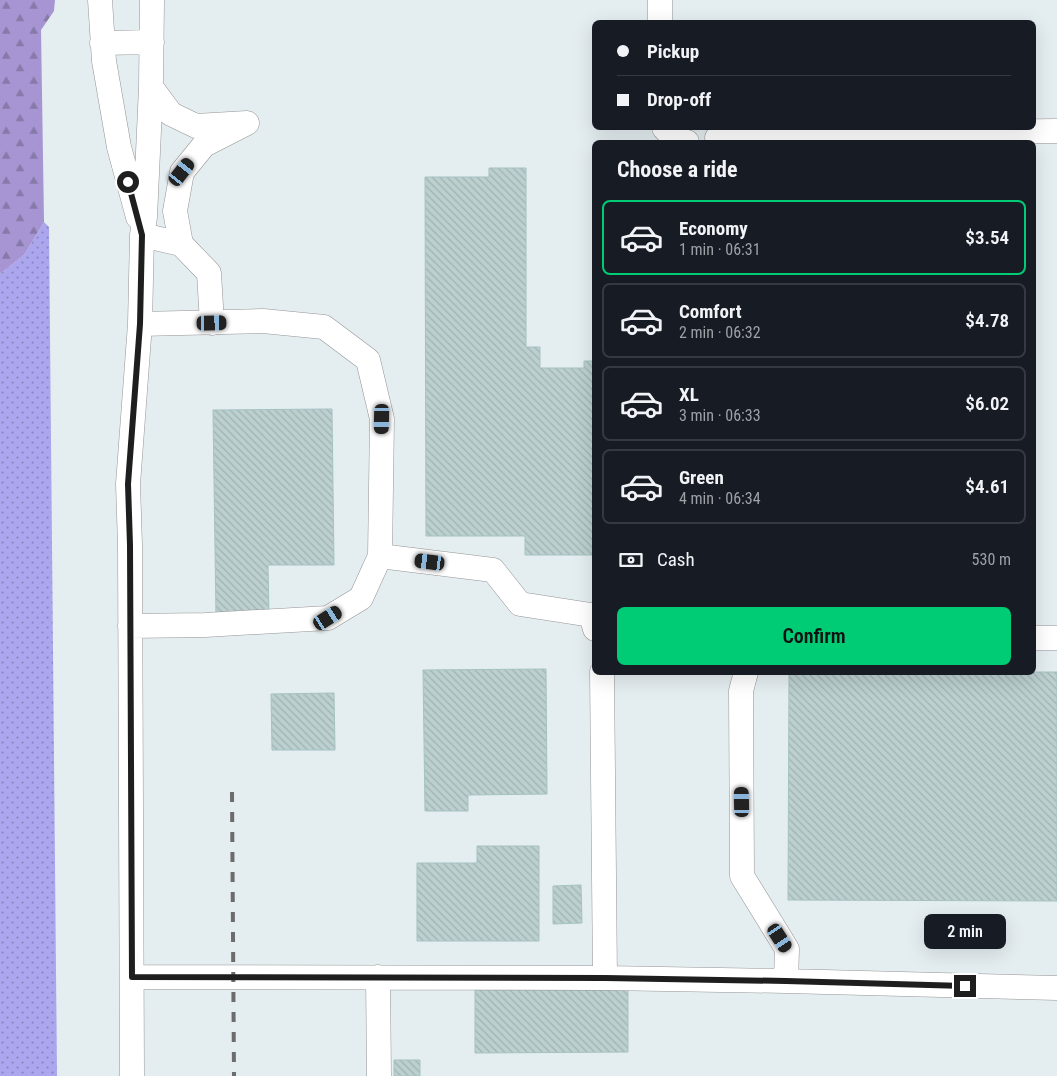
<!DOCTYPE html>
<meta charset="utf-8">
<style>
:root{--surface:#171b24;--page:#20242c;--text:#f1f3f6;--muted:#9ea1a6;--line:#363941;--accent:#00cc76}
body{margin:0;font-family:"Roboto Condensed",sans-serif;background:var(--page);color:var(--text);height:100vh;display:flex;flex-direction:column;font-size:19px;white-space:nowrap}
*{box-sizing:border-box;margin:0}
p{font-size:16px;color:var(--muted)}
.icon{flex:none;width:28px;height:28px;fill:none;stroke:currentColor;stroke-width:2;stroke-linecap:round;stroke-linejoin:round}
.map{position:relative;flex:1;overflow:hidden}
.sheet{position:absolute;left:592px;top:140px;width:444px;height:535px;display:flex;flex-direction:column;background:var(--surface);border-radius:8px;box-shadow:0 5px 20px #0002}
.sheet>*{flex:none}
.top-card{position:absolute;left:592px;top:20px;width:444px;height:110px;border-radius:8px;box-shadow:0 5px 20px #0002;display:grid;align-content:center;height:110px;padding:0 25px;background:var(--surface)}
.end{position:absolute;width:22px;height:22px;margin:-11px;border:6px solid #1e1e1e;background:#fff;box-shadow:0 0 0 2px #fff}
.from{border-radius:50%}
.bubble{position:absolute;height:35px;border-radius:8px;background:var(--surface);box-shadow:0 5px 20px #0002;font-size:16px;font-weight:600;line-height:35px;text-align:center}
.car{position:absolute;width:15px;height:30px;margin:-15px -8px;border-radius:6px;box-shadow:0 0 4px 1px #0007;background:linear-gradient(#222 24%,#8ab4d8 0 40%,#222 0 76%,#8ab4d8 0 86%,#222 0)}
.top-card b{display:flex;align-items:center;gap:18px;height:48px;font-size:19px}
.top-card b+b{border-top:1px solid var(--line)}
.top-card i{width:12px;height:12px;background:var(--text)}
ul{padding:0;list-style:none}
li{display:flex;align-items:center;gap:15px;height:75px;margin:0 10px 8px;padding:0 15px;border:2px solid var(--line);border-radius:8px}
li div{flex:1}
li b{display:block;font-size:19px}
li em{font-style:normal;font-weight:600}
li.selected{border-color:var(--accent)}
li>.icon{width:45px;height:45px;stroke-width:1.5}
h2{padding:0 25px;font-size:22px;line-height:60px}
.pay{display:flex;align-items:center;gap:12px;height:55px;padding:0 25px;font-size:19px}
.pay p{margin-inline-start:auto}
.action{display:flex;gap:10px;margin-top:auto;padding:10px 25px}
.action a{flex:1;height:58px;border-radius:8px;background:var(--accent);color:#111;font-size:20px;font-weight:600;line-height:58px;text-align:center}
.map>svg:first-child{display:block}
</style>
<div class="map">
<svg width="1057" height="1076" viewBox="0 0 1057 1076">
<defs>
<pattern id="grass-dots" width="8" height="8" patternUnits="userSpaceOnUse" patternTransform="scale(1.25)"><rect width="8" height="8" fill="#aca6ee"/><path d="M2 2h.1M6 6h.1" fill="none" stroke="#8b87c0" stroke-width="1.8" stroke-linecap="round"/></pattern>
<pattern id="forest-firs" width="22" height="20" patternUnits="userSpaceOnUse" patternTransform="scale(1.25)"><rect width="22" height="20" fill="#a695d2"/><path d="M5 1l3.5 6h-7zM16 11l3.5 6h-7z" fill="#8779aa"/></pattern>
<pattern id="building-back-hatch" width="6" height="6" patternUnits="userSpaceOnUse" patternTransform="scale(1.25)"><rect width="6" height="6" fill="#bcd0d0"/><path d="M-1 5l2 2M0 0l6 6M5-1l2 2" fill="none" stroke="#a1b2b2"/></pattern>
</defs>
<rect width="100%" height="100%" fill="#e4edf0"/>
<path fill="url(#grass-dots)" d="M44 222 49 227 57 1076H0V274L24 255Z"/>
<path fill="url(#forest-firs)" d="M0 0H55L54 11 41 30 44 222 24 255 0 274Z"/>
<path fill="url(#building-back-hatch)" stroke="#a5c2c3" d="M489 168H526V347H540V368H584V361H595V555H525V536H426L425 177H489Z
M332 409 334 565H268L269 617H216L213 410Z
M546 669 547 794 468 795V811H425L423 670Z
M789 672H1057V901L788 900Z
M334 693 335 750H272L271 694Z
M477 846H539V941H417V863H477Z
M581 885 582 923 553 924V886Z
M475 990H628V1052L475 1053Z
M394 1060H420V1076H394Z"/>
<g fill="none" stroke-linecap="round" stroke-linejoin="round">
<defs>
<path id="minor" d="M100 0 104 61 119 147 138 217
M660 0V22
M102 43 152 42
M151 87 171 114 196 126 247 123 204 145 182 172 175 211 181 244
M664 128C670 135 677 140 687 142
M717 138 787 141 821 140 871 139 912 132H973L1057 131
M142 235 181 244 209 273 212 323
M380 556 493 570 520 604 591 615 595 629
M130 626 205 625 328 618 361 598 380 556 382 419 368 360 324 327 263 321 140 324
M1034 638H1057
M602 672 605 978
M746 672 741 691 742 876 787 949 786 981
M132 977 605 978 786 981 1057 988
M378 977 379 1076
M132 1076 130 545 128 484 140 324 142 235 145 217 151 87 152 0"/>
</defs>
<use href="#minor" stroke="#959595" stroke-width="25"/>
<use href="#minor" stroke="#fff" stroke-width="24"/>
<path stroke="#6c6c6c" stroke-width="4" stroke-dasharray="10 10" stroke-linecap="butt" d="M232 792 234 1076"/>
</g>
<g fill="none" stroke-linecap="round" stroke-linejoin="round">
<path stroke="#1e1e1e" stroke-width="6" d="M128 182 142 235 140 324 128 484 130 545 132 977 605 978 786 981 965 986"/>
</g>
</svg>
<i class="end from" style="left:128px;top:182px"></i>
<i class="end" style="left:965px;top:986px"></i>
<div class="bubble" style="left:924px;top:914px;width:82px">2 min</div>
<i class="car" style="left:182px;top:172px;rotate:38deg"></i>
<i class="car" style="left:212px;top:323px;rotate:89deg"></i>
<i class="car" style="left:382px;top:419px;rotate:181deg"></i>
<i class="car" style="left:430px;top:562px;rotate:277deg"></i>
<i class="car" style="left:328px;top:618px;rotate:58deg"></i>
<i class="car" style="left:742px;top:802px;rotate:359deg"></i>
<i class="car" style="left:780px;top:938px;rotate:147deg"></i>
<div class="top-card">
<b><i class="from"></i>Pickup</b>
<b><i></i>Drop-off</b>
</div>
<section class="sheet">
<h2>Choose a ride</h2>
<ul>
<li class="selected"><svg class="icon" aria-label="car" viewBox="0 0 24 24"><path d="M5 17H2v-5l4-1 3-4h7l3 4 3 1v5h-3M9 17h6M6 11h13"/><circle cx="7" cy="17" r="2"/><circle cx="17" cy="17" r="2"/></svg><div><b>Economy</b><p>1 min · 06:31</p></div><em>$3.54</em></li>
<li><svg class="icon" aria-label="car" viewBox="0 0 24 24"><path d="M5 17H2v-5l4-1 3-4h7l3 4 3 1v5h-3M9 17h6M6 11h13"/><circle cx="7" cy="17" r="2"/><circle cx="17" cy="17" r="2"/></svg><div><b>Comfort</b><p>2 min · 06:32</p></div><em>$4.78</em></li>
<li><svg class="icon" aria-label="car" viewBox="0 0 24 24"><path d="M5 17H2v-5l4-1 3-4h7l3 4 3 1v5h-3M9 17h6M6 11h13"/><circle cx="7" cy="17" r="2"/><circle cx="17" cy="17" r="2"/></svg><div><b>XL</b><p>3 min · 06:33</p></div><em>$6.02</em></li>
<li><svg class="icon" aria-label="car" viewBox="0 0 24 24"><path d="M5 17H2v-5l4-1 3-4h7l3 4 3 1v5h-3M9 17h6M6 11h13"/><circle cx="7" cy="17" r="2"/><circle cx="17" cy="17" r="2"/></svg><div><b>Green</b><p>4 min · 06:34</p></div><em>$4.61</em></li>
</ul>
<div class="pay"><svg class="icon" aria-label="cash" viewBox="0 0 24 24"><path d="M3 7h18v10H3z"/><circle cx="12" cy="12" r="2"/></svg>Cash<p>530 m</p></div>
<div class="action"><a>Confirm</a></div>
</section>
</div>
